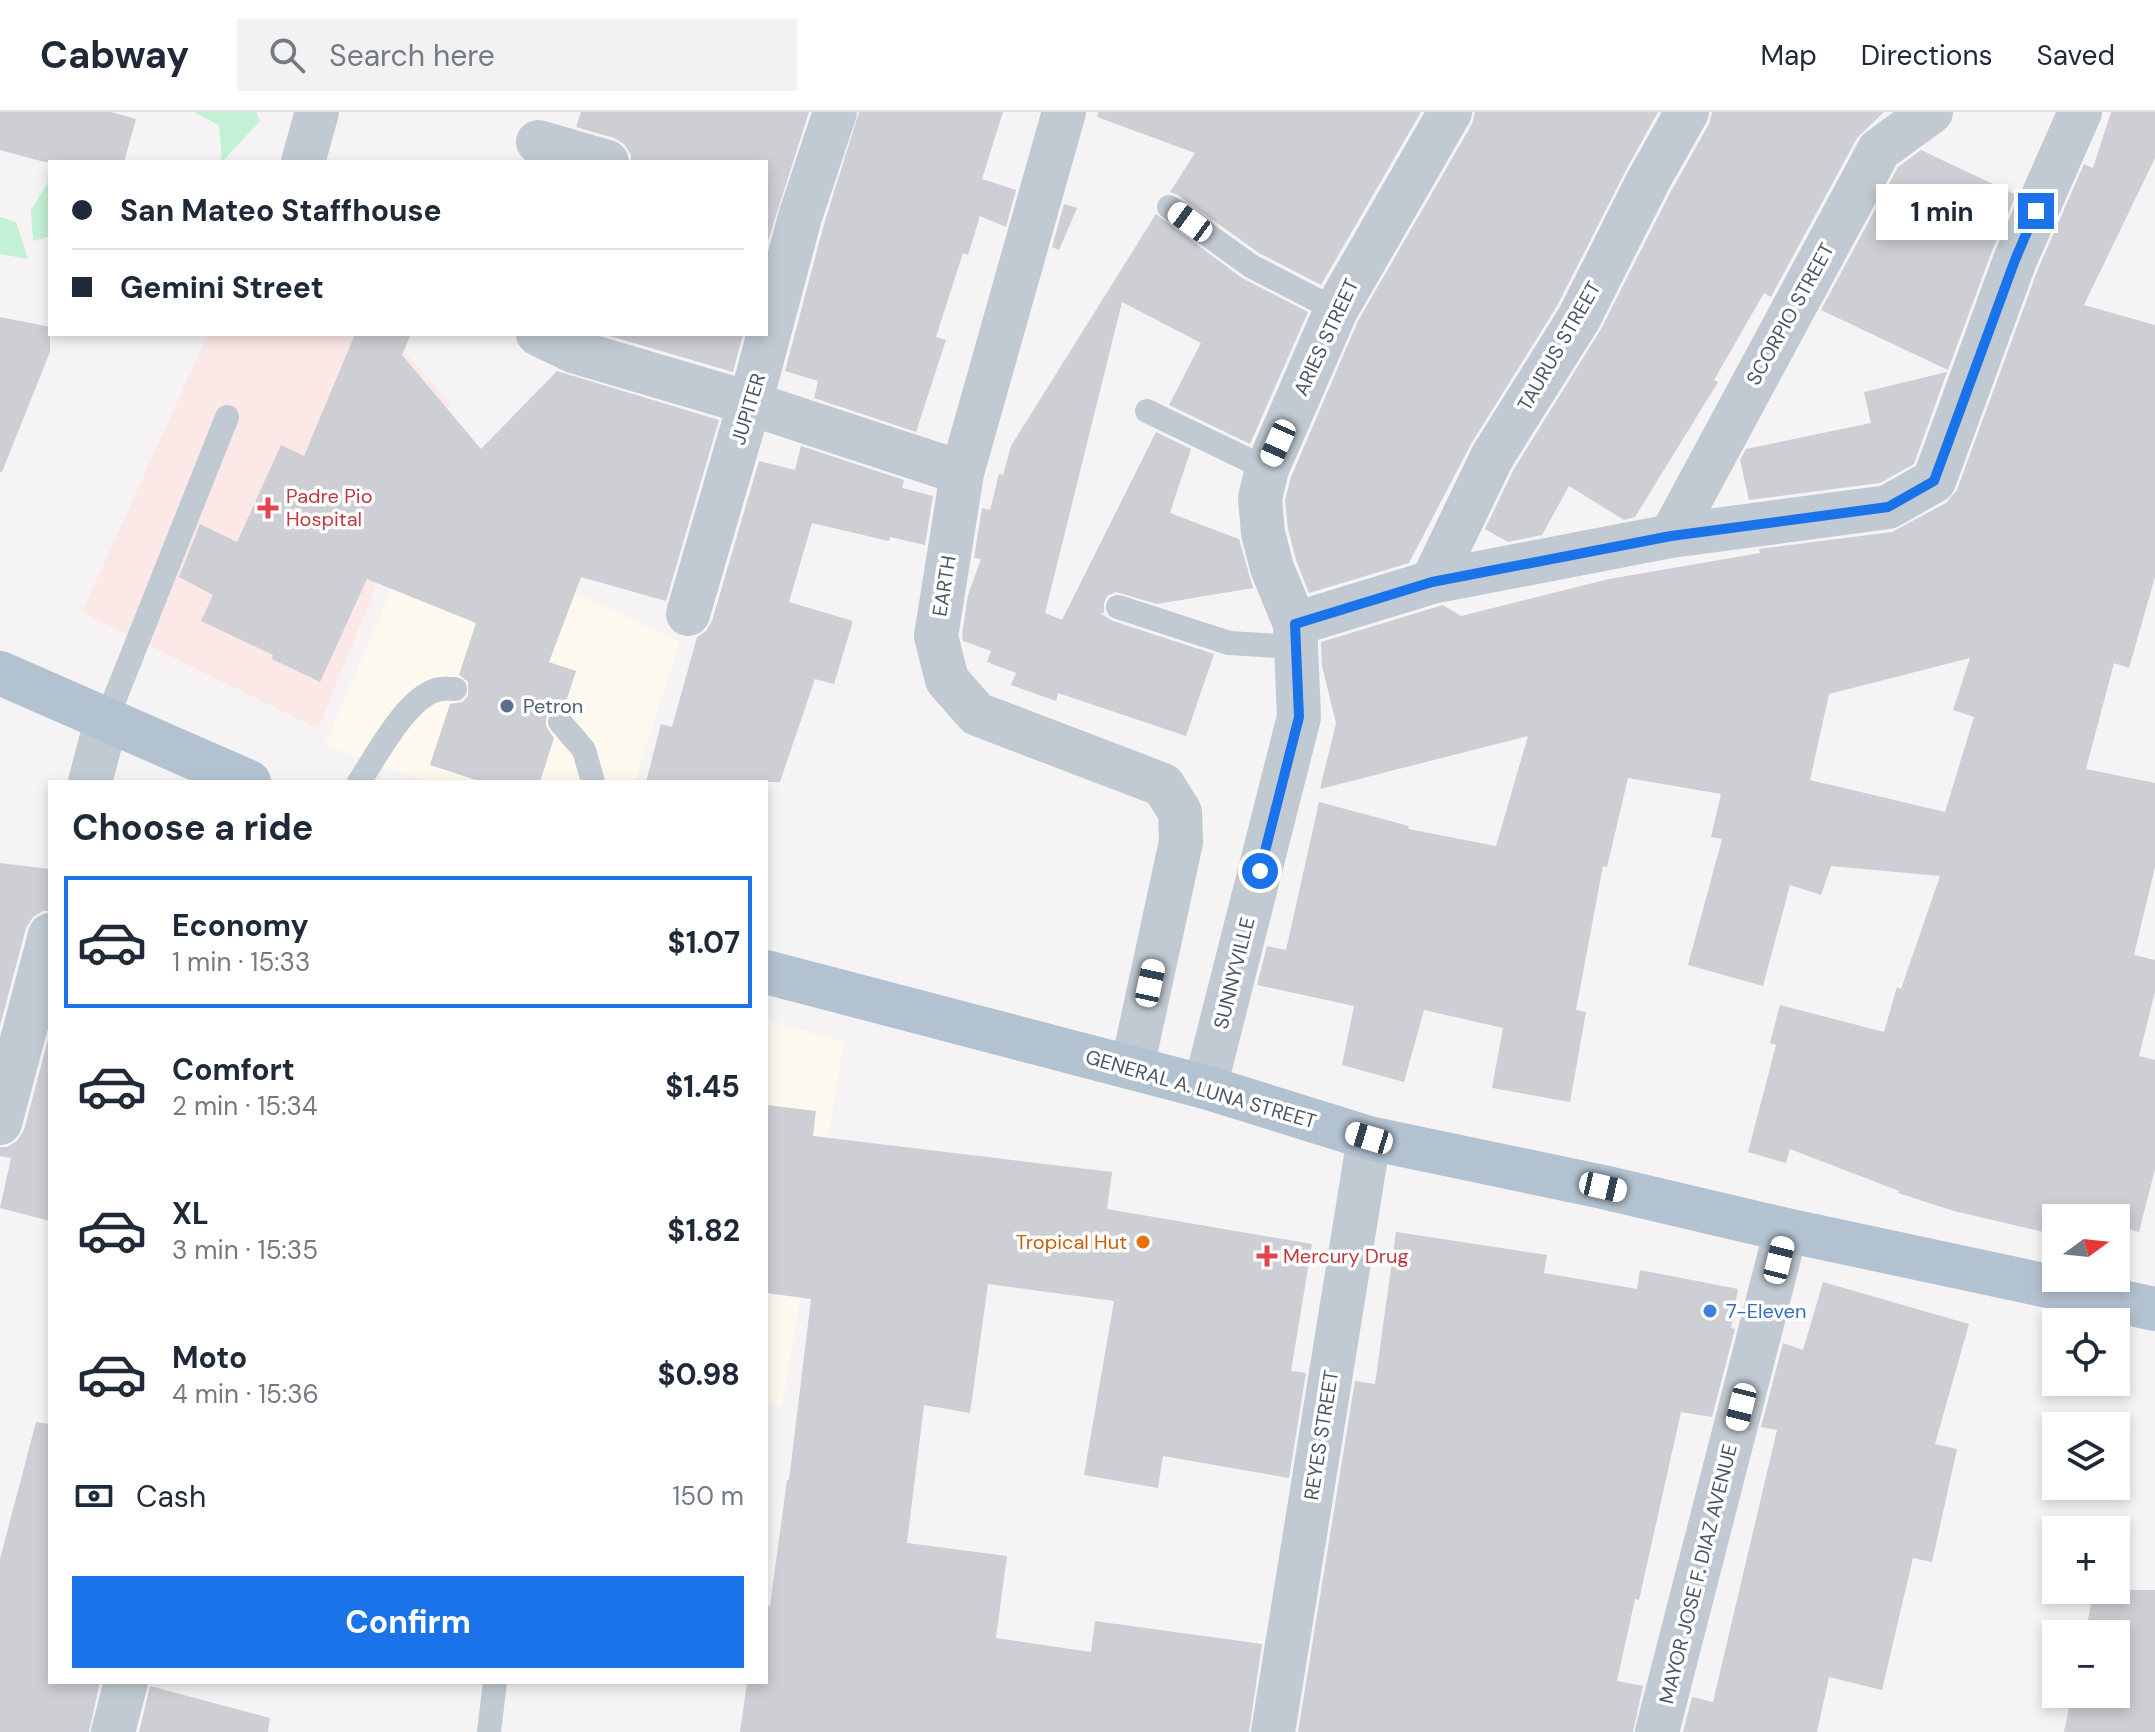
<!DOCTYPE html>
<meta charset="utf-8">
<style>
:root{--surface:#fff;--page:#f2f2f3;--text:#1f2937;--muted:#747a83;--line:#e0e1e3;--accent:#1a73e8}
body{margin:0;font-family:"DM Sans",sans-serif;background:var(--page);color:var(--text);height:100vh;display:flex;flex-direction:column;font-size:30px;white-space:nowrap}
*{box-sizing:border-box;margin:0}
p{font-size:26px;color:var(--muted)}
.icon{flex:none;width:44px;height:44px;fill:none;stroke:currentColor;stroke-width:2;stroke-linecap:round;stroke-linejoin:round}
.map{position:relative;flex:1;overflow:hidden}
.details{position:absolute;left:48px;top:668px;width:720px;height:904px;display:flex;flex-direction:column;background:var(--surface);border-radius:0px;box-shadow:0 4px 12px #0003}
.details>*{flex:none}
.guide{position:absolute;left:48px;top:48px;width:720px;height:176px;border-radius:0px;box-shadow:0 4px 12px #0003;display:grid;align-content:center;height:176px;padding:0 24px;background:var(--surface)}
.needle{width:52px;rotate:75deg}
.tools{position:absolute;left:2042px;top:1092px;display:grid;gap:16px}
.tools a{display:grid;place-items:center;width:88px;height:88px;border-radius:0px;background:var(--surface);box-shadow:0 4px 12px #0003;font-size:40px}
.end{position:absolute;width:36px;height:36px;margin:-18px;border:10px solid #1a73e8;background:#fff;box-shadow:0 0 0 4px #fff}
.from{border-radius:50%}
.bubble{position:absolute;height:56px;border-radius:0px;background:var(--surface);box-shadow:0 4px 12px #0003;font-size:26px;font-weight:700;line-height:56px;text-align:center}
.car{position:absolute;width:24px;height:48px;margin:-24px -12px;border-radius:10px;box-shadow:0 0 6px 2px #0007;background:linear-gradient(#fff 24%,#345 0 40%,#fff 0 76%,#345 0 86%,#fff 0)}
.guide b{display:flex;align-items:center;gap:28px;height:76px;font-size:30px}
.guide b+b{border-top:2px solid var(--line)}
.guide i{width:20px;height:20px;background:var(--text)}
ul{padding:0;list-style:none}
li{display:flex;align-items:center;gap:24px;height:132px;margin:0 16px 12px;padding:0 8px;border:4px solid transparent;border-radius:0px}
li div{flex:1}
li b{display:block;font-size:30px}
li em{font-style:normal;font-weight:700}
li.selected{border-color:var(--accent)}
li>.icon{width:72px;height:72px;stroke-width:1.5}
h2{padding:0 24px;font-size:36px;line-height:96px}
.pay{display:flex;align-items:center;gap:20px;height:88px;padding:0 24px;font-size:30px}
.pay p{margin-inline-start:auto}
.button{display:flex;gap:16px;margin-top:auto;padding:16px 24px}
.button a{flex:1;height:92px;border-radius:0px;background:var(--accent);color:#fff;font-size:32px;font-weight:700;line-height:92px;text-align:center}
header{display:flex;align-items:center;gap:48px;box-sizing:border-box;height:112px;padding:0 40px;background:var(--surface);border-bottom:2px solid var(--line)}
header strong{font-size:38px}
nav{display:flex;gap:44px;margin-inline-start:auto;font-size:28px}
.search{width:560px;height:72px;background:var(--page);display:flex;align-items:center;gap:20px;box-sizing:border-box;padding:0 28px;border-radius:0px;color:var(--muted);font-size:30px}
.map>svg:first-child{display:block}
</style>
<header>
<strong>Cabway</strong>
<div class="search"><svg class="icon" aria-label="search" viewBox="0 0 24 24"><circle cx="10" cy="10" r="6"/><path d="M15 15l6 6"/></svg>Search here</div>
<nav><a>Map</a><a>Directions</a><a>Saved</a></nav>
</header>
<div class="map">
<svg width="2155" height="1620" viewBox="0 0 2155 1620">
<rect width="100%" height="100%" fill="#f5f3f3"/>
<path fill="#fdf9ef" d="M421 408 680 530 635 670H428L325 633Z
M766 908 844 930 782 1295 766 1291Z"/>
<path fill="#fce8e6" d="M208 222H389L450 292 318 617 82 500Z"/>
<path fill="#c3f1d5" d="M194 0H256L260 9 222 50 219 13Z
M50 67V124L33 129 31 98Z
M0 105 16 110 28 147 0 142Z"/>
<path fill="#cdcfd5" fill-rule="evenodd" d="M0 0H111L136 7 124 50H44L0 38Z
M581 0H809L766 135V50H631V43L624 32 614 26 576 15Z
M859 0H1003L982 67 1016 78 1006 115 980 104 968 143 963 141 936 225 946 228 916 320 814 286 818 269 785 259 824 112Z
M1098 0H1421L1321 173 1259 141 1178 83 1170 80 1195 41 1097 5Z
M1475 0H1658L1626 58 1557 194 1471 332 1409 451 1309 481 1296 448 1288 417 1285 388 1291 365 1358 209 1472 12Z
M1712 0H1884L1857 26 1771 185 1764 181 1714 268 1718 270 1635 405 1624 408 1569 374 1542 423 1508 430 1485 417 1514 357 1601 217 1670 81 1709 12Z
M2111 0H2155V46L2084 193 2155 213V465L2129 556 2114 551 2086 657 2155 671V755L2134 843 2155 848V880L2139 944 2155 948V1057L2139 1120 2116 1113V1106H2089L2056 1097V1123L1954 1099 1898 1081 1899 1079 1790 1037 1786 1051 1748 1040 1776 933 1770 931 1780 893 1884 920 1897 875 1901 877 1940 764 1831 754 1821 783 1790 773 1763 874 1688 853 1722 727 1711 725 1721 682 1628 666 1607 755 1603 754 1576 898 1586 900 1570 990 1492 976 1503 916 1424 898 1404 970 1342 953 1354 894 1257 873 1267 834 1286 838 1319 690 1409 714 1408 717 1496 734 1528 624 1320 677 1336 611 1322 554 1321 530 1443 493 1461 504 1609 467 1760 441 1759 437 1892 420 1946 391 1957 378 2038 157 2084 52 2093 56ZM1970 546 1953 598 1974 605 1945 700 1810 668 1829 582Z
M1921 38 2016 83 1992 139 1948 258 1821 198 1898 55Z
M1064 92 1077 96 1059 138 1052 135Z
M1156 102 1242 166 1308 200 1250 332 1169 293 1201 231 1122 190 1045 501 1062 508 1156 320 1191 337 1170 401 1239 427 1253 476 1157 492 1116 480 1107 484 1104 491V501H1100L1113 509 1214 542 1186 624 1058 581 1056 589 1011 573 1016 561 987 550 991 539 963 529 962 523 968 483 981 447 974 446 982 396 990 398 999 362 1003 363 1011 334Z
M0 205 50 215V240L2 360H0Z
M355 222H411L402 243 481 337 557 259 719 308 666 489 581 465 549 550 576 559 564 596 551 598 546 606V614L554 626 540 670H482L430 653 450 592 462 590 468 584V570L459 563 476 511 367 467 320 570 272 547 273 543 201 509 213 483 179 465 200 412 237 430 281 333 304 344Z
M603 222H743L733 260Z
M1947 260 1914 352 1880 371 1749 388 1740 348 1746 337 1871 311 1864 280Z
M801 334 904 368 902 376 933 384 925 433 890 425 889 429 812 411 789 490 853 509 834 572 815 567 780 670H646L661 612 672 615 697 525 706 519 712 509 759 349 795 358Z
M0 751 50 757V799H43L33 805 26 816 0 914Z
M50 920V1109L0 1096 11 1046 0 1044V1035H7L17 1029 24 1018Z
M766 993 816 999 813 1024 1112 1060 1107 1097 1312 1132 1291 1259 1306 1261 1289 1366 1163 1344 1158 1376 1084 1363 1114 1189 988 1172 970 1301 924 1293 907 1431 1007 1444 996 1526 1091 1540 1095 1509 1262 1532 1249 1620H740L747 1570H766V1494H770L787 1368H789L811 1187 766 1181Z
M1396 1120 1547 1143 1544 1161 1637 1177 1640 1158 1738 1177 1731 1216 1735 1217 1712 1305 1681 1300 1639 1488 1635 1487 1617 1569 1643 1574 1633 1620H1298L1355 1269 1375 1272Z
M1823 1170 1969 1212 1935 1332 1957 1337 1932 1450 1913 1446 1882 1578 1829 1565 1817 1620H1683L1692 1585 1713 1590 1777 1318 1761 1315 1783 1231 1803 1238Z
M36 1310 50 1312V1570H100L89 1620H0V1447Z
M2094 1478H2155V1620H2064L2072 1582H2116V1522H2085Z
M150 1574 270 1606 268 1620H139Z"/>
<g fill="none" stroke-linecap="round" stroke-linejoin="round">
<path stroke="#c1cad2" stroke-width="24" d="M1169 95 1251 154 1336 198
M1147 299 1267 357
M1118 495 1229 531 1295 535
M107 606 227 305
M560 610 584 638 593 670
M359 670C377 643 405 588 436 578 442 576 449 577 455 577
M489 1620 495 1570"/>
<path stroke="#c1cad2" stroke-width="44" d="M1064 0 962 361 936 524 947 568 977 602 1163 673 1180 700 1181 730 1132 956
M538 30 607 50
M303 50 317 0
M538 222 576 240 749 291 962 361
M1671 424 1879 38 1931 0
M1432 470 1492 345 1579 206 1648 69 1687 0
M688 502 757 266 800 105 835 0
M1295 512 1432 470 1671 424 1888 395 1934 369 2015 148 2080 0
M90 670 107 606
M1205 975 1299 605 1295 512 1272 456 1263 421 1260 386 1267 357 1336 198 1450 0
M0 1011 50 823
M113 1620 126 1570
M1273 1620 1369 1026"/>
<path stroke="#c1cad2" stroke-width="44" d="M1657 1620 1786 1118"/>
<path stroke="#b3c2d1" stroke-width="44" d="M0 561 249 670
M766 860 1205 975 1369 1026 1603 1075 1786 1118 2155 1197"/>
</g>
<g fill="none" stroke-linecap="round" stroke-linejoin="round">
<path stroke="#1a73e8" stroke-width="10" d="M1260 759 1299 605 1295 512 1432 470 1671 424 1888 395 1934 369 2015 148 2036 99"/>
</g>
<g fill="#e0444e" stroke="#fff" stroke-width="3">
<path d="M264 384h8v8h8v8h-8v8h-8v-8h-8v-8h8z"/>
<path d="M1263 1132h8v8h8v8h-8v8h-8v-8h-8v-8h8z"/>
</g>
<circle fill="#5c6f8a" stroke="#fff" stroke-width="3" cx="507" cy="594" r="8"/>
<circle fill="#e8710a" stroke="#fff" stroke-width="3" cx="1143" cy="1130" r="8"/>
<circle fill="#3f7fe0" stroke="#fff" stroke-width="3" cx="1710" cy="1199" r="8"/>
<g text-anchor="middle" stroke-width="7" stroke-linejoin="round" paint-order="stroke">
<g font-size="20" fill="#4a5661" stroke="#fff">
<text transform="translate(1790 202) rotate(-61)" y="7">SCORPIO STREET</text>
<text transform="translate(1326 225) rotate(-65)" y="7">ARIES STREET</text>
<text transform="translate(1559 234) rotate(-60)" y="7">TAURUS STREET</text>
<text transform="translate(748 297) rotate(-73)" y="7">JUPITER</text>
<text transform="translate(944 474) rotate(-81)" y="7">EARTH</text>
<text transform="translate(1234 861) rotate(-76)" y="7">SUNNYVILLE</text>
<text transform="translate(1201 977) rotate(16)" y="7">GENERAL A. LUNA STREET</text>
<text transform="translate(1321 1323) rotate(-81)" y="7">REYES STREET</text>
<text transform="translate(1698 1462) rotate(-76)" y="7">MAYOR JOSE F. DIAZ AVENUE</text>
</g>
<g font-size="20" fill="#be3a42" stroke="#fff" text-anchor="start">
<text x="286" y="391">Padre Pio<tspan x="286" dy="23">Hospital</tspan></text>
<text x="1283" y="1151">Mercury Drug</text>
</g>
<g font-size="20" fill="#4e5e75" stroke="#fff" text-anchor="start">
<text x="523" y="601">Petron</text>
</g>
<g font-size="20" fill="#c56008" stroke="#fff" text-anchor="end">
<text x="1127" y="1137">Tropical Hut</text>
</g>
<g font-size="20" fill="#366cbe" stroke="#fff" text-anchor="start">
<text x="1726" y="1206">7-Eleven</text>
</g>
</g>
</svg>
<div class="tools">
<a><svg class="needle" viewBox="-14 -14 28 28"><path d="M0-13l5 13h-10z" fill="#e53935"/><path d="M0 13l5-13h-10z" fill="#747a83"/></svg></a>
<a><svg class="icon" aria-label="locate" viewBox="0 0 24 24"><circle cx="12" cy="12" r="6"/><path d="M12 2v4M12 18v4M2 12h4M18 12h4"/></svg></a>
<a><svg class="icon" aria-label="layers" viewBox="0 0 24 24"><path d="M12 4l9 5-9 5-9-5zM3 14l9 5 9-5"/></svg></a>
<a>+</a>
<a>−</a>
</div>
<i class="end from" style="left:1260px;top:759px"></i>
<i class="end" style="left:2036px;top:99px"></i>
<div class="bubble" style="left:1876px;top:72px;width:132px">1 min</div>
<i class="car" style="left:1190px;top:110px;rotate:306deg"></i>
<i class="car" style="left:1278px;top:331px;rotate:204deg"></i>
<i class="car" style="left:1150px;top:871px;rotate:12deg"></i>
<i class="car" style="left:1369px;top:1026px;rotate:287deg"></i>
<i class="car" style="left:1603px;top:1075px;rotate:103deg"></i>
<i class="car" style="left:1779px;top:1148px;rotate:14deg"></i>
<i class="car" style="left:1741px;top:1295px;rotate:194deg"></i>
<div class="guide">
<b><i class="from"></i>San Mateo Staffhouse</b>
<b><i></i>Gemini Street</b>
</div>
<section class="details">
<h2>Choose a ride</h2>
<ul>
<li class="selected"><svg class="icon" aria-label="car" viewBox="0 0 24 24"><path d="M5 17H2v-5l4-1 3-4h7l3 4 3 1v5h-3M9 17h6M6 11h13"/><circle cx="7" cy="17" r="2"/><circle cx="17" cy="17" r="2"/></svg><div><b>Economy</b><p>1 min · 15:33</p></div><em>$1.07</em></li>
<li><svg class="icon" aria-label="car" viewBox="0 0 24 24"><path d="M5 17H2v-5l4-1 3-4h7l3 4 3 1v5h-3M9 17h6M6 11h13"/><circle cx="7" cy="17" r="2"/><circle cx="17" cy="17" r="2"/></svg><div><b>Comfort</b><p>2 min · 15:34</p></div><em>$1.45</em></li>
<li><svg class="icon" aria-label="car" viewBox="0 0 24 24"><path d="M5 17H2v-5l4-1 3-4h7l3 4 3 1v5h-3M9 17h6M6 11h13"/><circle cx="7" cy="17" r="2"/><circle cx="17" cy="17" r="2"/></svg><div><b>XL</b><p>3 min · 15:35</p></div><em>$1.82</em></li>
<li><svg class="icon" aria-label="car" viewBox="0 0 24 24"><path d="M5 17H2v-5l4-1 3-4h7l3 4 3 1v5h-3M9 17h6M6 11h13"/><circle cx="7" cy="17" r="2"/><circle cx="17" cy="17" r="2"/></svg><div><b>Moto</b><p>4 min · 15:36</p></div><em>$0.98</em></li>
</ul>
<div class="pay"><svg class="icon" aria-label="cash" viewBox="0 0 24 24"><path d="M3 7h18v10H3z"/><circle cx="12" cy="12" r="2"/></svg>Cash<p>150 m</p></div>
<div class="button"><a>Confirm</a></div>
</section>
</div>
